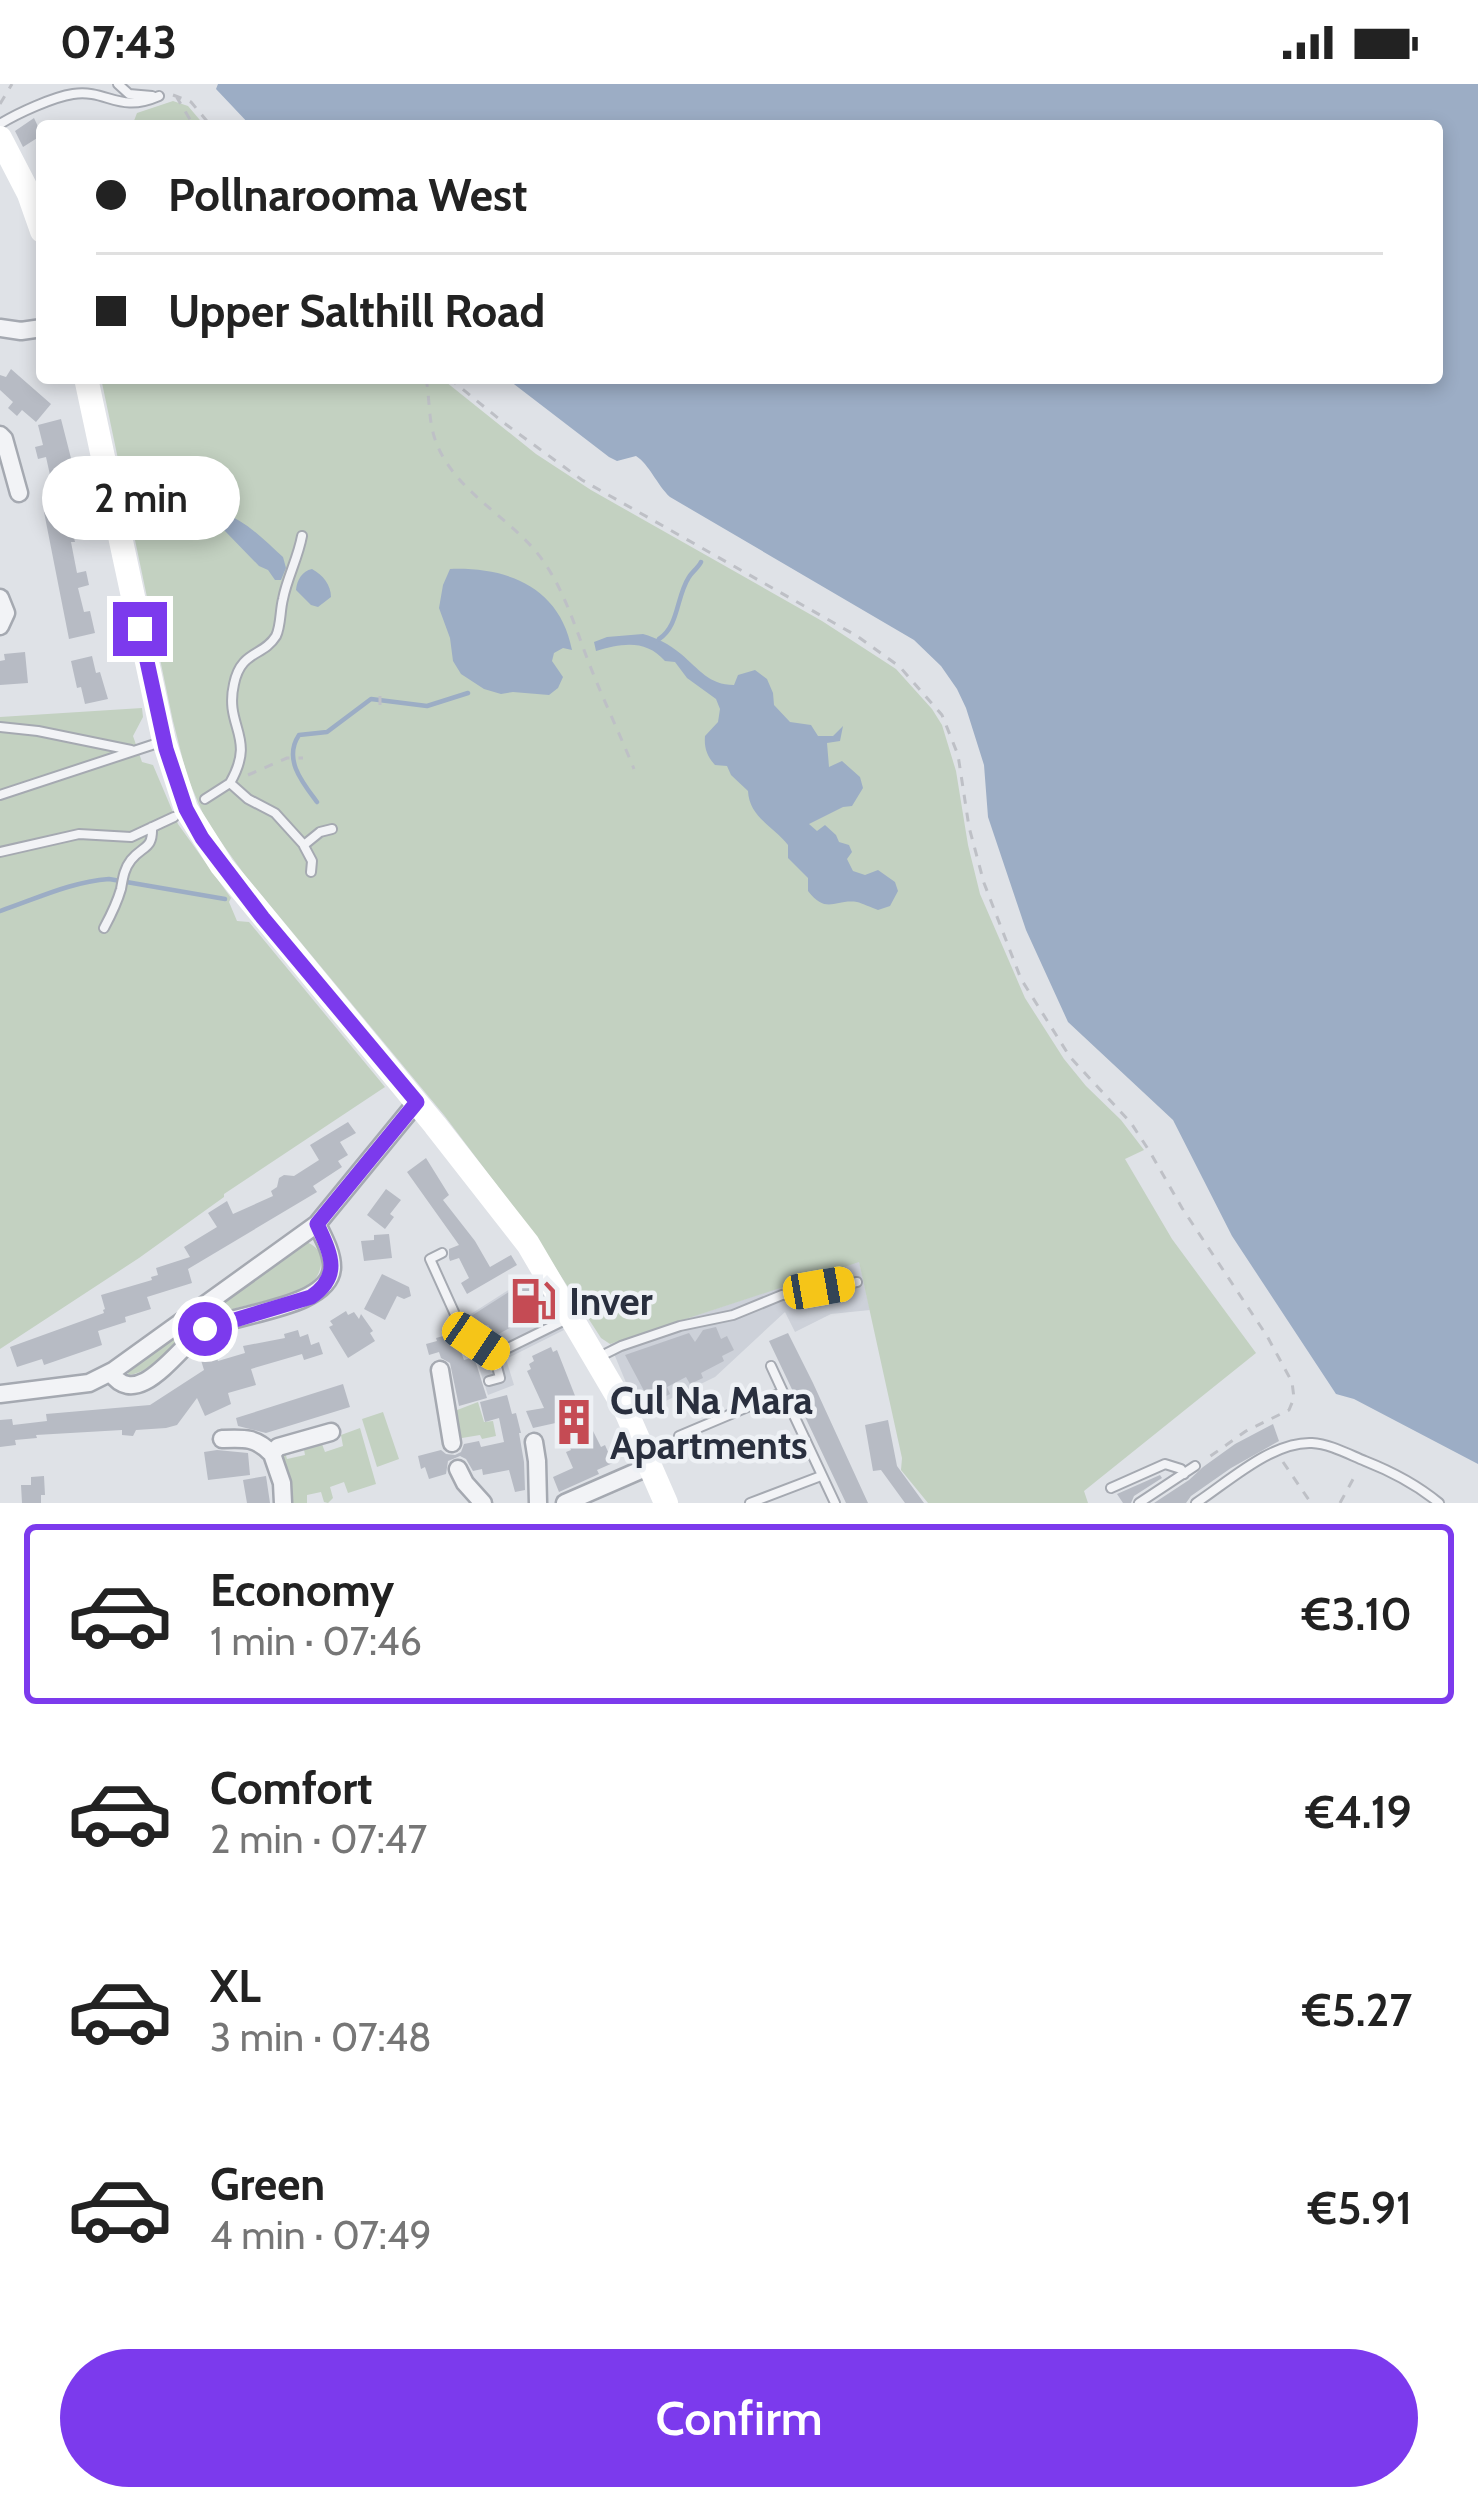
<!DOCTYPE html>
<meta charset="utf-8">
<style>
:root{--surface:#fff;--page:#f6f6f6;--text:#222;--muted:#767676;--line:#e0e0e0;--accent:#7c3aed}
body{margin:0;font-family:Cabin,sans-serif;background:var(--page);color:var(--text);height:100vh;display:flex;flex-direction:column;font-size:45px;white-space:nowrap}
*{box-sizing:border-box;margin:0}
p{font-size:39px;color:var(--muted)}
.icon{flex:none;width:66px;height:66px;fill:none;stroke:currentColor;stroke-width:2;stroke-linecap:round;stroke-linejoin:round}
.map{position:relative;height:1419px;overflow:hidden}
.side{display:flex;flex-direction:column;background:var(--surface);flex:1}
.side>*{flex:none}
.guide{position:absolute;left:36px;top:36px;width:1407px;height:264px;border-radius:12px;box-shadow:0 6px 18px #0003;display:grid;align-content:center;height:264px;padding:0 60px;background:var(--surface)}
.end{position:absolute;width:54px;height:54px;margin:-27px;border:15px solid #7c3aed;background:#fff;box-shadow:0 0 0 6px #fff}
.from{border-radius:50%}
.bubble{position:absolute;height:84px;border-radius:42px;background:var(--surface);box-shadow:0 6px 18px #0003;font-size:39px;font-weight:600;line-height:84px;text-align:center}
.car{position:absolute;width:36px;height:72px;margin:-36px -18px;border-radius:15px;box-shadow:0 0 9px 3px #0007;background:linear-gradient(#f5c518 24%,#345 0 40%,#f5c518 0 76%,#345 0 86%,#f5c518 0)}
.guide b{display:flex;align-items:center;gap:42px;height:114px;font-size:45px}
.guide b+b{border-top:3px solid var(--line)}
.guide i{width:30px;height:30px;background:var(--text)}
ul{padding:21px 0 0;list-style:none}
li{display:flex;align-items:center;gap:36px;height:180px;margin:0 24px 18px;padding:0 36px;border:6px solid transparent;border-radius:12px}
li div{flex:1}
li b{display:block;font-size:45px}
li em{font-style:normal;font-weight:600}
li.selected{border-color:var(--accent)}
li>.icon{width:108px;height:108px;stroke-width:1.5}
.primary-button{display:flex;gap:24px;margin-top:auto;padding:24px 60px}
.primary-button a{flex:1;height:138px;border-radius:72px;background:var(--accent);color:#fff;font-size:48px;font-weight:600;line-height:138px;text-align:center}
.status{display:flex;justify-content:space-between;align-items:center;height:84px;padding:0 60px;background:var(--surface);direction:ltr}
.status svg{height:33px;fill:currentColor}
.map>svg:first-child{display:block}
</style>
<div class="status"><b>07:43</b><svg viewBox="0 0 49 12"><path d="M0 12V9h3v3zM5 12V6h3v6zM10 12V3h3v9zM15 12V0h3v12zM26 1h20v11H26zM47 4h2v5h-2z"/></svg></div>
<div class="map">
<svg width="1478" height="1419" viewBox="0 0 1478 1419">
<rect width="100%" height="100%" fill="#dfe2e7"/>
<path fill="#cdd1d9" d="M859 1177 870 1226 831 1230 795 1248 785 1228 715 1293 639 1330 610 1260Z
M532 1191 564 1246 506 1275 514 1301 488 1311 463 1235Z"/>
<path fill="#c3d1c1" d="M173 17 188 22 205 42H132L137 29Z
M101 294H441L536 370 591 406 822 537 896 585 932 625 942 641 956 687 968 761 980 810 1025 914 1064 975 1086 1002 1121 1036 1144 1066 1125 1075 1172 1155 1256 1269 1084 1407 1088 1419H928L901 1386 902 1374 859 1178 610 1260 601 1254 535 1152 444 1031 244 790 206 737 187 692 173 637Z
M142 624 143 633 133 652 142 678 153 681 178 740 231 814 229 818 237 837 249 838 385 1003 224 1110V1113L139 1174 0 1265V633Z
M304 1157C332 1166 322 1195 302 1208 266 1218 221 1223 191 1245 171 1260 153 1288 129 1291L126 1286Z
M478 1318 484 1338 493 1337 496 1352 482 1355 480 1351 462 1354 459 1358 452 1328Z
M383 1328 399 1375 377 1383 362 1335Z
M360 1344 376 1400 348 1409 344 1398 330 1403 333 1414 328 1419 324 1418 321 1408 307 1411V1419H291L278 1367 284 1365 287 1375 305 1371 303 1360 320 1355 325 1368 343 1362 341 1351Z"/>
<path fill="#9cadc5" d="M218 0H1478V1380L1354 1315 1336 1310 1232 1152 1173 1036 1068 938 1026 846 988 733 984 681 966 624 957 605 941 582 914 556 670 413C657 401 649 380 636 372L617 377 609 373 506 294H1437V42H251L216 5Z
M201 413 216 421 221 429C245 435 265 457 283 473L286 484 281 496H275L268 486 259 482 224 446 209 435H202L200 431Z
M312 485C323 491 331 501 331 513L318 523 311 521 296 506C297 496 302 487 312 485Z
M450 485C508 483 560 503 572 566L563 564 554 569 552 577 563 593 558 604 549 611 513 608 501 610 484 605 461 590 453 577 450 554 439 524 443 501Z
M643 550C657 554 669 560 681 570 699 585 709 601 734 601L738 591 755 586 767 595 773 609 774 621 790 638 811 641 818 652H833L843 642 840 657 827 659 829 683 842 677 860 693 863 704 852 722 843 723 809 740 817 747 825 741 836 751 839 758 849 761 852 768 847 775 853 787 865 791 878 786 895 798 898 807 890 822 878 826C872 824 862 819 857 818 834 815 827 831 808 807V794L788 774V761C774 743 749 733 748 707L731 691 727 682 715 681C707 672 704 664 705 652L718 638 720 625 716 615 687 594 675 578 665 577C646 555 622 559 596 567L594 558 607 553Z"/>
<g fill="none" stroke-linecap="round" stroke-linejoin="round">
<path stroke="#9cadc5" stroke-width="4.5" d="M659 555C679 542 676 513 689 493 692 488 698 484 701 478
M317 718C302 698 283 675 299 651L327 648 371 615 427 622 468 609
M0 827C36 815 70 798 109 795L225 815"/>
</g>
<path fill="#b7bbc4" d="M34 34 42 51 23 63 15 47Z
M11 285 51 320 36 338 22 326 17 332 8 324 13 318 0 306V291L6 293Z
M61 335 74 386 67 387 64 395 50 391 46 373 38 375 35 363 43 361 38 341Z
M63 424 68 446 72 445 75 458H71L77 489 86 487 89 501 78 504 84 528 90 527 95 549 69 555 44 428Z
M25 568 28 599 0 601V577L5 576 4 570Z
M92 572 96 589 100 588 108 615 85 620 81 603 77 604 71 577Z
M348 1038 356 1049 340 1058 348 1071 338 1077 342 1083 313 1102 317 1108 188 1185 192 1199 147 1213 151 1225 125 1233 126 1238 98 1247 102 1261 44 1281 42 1275 17 1283 10 1263 104 1229 103 1226 105 1225 101 1211 152 1196 151 1193 158 1191 156 1184 190 1173 184 1163 217 1143 208 1129 227 1117 233 1130 273 1112 271 1107 277 1103 279 1094 284 1091 294 1092 319 1076 310 1061Z
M426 1074 449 1111 443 1116 475 1157 490 1183 511 1171 517 1181 467 1210 461 1199 469 1194 459 1174 450 1177 449 1174V1165L459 1161 407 1088Z
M386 1105 401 1116 390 1130 394 1133 385 1145 367 1131Z
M389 1150 392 1174 364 1177 361 1157 374 1156V1151Z
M382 1190 409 1203 411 1212 404 1215 397 1212 385 1236 364 1225Z
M526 1197 530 1203 533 1201 550 1230 539 1237 535 1230 495 1252 488 1241 472 1244 468 1234Z
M346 1227 348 1231 354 1228 359 1235 361 1230 373 1247 370 1249 375 1257 348 1274 329 1243 333 1241 330 1237Z
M716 1243 721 1255 727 1252 734 1266 722 1272 724 1277 701 1289 703 1294 690 1300 686 1293 667 1303 670 1310 651 1320 625 1271 689 1249 695 1258 703 1246Z
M298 1246 300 1253 308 1250 311 1261 319 1258 323 1270 304 1276 302 1270 251 1285 256 1301 228 1309 231 1320 205 1332 197 1314 177 1341 166 1344 136 1346 133 1352 122 1351V1346L36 1351 37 1354 15 1356 16 1361 0 1363V1336L12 1335 13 1341 47 1337 46 1330 150 1321 204 1286 200 1273 216 1269 218 1277 245 1269 243 1262 285 1254 284 1250Z
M454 1249 464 1276 474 1273 487 1314 459 1322 450 1279 441 1274 439 1268 429 1271 426 1260 437 1257 436 1254Z
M788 1249 813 1299 868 1419H846L769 1257Z
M551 1263 553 1268 557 1266 583 1332 585 1331 601 1363 605 1361 613 1379 597 1386 599 1390 559 1408 553 1393 573 1384 566 1368 571 1366 560 1338 533 1344 526 1327 544 1324 527 1287 531 1285 529 1280 534 1277 532 1272Z
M343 1300 350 1323 266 1349 238 1342 236 1334Z
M507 1311 512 1330 516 1329 521 1349H519L524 1378 525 1406 515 1408 509 1386 483 1391 482 1385 473 1387 466 1375 460 1372 448 1377 446 1390 429 1395 425 1383 421 1385 418 1372 441 1366 446 1370 455 1371 461 1368 464 1360 479 1357 481 1363 504 1358 499 1334 485 1338 480 1318Z
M888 1336 897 1382 924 1419H905L881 1386 873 1387 865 1341Z
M1273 1340 1279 1357 1231 1384 1191 1412 1186 1419H1154L1189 1396 1203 1383 1235 1360Z
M217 1366 248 1369 250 1391 208 1396 204 1368Z
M1160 1391 1162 1394 1134 1412 1131 1419H1123L1117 1410Z
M44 1392 45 1411H41V1419H22L21 1401H31V1393Z
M266 1392 270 1419H247L243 1396Z"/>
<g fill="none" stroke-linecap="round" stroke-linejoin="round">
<defs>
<path id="service" d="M118 0 129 10 152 12
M0 40C18 29 53 13 73 10 108 5 118 30 159 12
M0 643 38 647 131 666
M230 699C257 652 224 644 234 600 241 566 263 573 276 552 281 542 280 526 283 515 287 494 298 474 302 452
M0 711 158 659
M205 715 230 699 248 715 275 729 304 761 320 748 332 745
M304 762 312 777 311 788
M0 768 79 750 131 753 174 733
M104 844C111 831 117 819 121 805 123 794 124 785 131 776 143 761 153 766 152 743
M442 1169 430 1175 463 1248 498 1271
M599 1273 621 1262 680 1242 733 1231 782 1211 857 1198
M771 1282 783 1308
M489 1297 500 1294 495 1275 500 1268 565 1236
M679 1352 783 1308 835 1419
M1111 1404 1165 1380 1181 1385 1184 1390
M750 1419 821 1392
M1139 1419 1195 1382
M1196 1419C1227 1399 1272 1357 1312 1359 1330 1360 1348 1370 1365 1377 1393 1388 1416 1400 1439 1419"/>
<path id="minor" d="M0 244 21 247 42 244
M0 351 4 355 19 409
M0 514 6 529 0 542
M440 1286 452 1359
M111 1289C139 1329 181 1259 205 1245 235 1229 331 1224 332 1183 332 1168 323 1153 317 1140
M0 1310 89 1299 113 1287 317 1140 417 1018
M222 1355C244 1354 256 1353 272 1370
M534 1358 537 1377 538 1419
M458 1385 465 1399 483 1419
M283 1419 282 1399 272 1370 278 1363 331 1348
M565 1419 650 1382"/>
</defs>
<use href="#service" stroke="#a5a9b1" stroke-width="12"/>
<use href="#minor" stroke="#a5a9b1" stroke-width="21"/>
<path stroke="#bec0c6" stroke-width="3" stroke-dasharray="9 9" stroke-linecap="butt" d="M173 11 191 18 211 42
M176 12 194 42
M0 20 12 0
M426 294C430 315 428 337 436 358 456 411 516 435 546 481 565 510 575 542 587 574 601 611 619 648 634 685
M449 294 504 339 582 396 857 552 900 583 942 631 958 671 969 743 984 799 1021 895 1070 973 1131 1039 1150 1068 1182 1124 1267 1252 1292 1298 1294 1314 1289 1326 1246 1347 1205 1376
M380 621V608
M248 691 287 674H303
M1283 1378 1311 1419
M1340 1419 1357 1388"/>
<use href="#service" stroke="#f2f3f6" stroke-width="8"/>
<use href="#minor" stroke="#f2f3f6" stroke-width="16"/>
<path stroke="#fff" stroke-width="24" d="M0 54 29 110 42 147
M86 294 164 657 186 725 222 782 435 1041 528 1160 625 1325 666 1419"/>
</g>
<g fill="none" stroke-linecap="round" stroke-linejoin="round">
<path stroke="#7c3aed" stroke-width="15" d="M140 545 166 665 186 725 202 754 263 834 417 1018 317 1140C330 1169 343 1191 311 1213L205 1245"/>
</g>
<defs>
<symbol id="fuel-bare" viewBox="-9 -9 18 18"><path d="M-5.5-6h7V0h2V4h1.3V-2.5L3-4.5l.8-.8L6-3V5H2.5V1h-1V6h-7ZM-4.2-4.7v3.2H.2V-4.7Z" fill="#c54b54" stroke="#eef1f5" stroke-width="2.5" paint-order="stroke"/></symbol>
<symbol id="building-bare" viewBox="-9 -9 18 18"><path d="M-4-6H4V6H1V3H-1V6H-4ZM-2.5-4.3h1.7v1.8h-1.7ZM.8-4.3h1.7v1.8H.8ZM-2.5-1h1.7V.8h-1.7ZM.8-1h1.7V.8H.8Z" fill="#c54b54" stroke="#eef1f5" stroke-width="2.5" paint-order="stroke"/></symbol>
</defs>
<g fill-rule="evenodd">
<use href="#fuel-bare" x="500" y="1184" width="66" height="66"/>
<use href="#building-bare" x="541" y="1305" width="66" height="66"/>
</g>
<g text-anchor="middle" stroke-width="9" stroke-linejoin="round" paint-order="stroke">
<g font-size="39" font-weight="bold" fill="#292f3e" stroke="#eef1f5" text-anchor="start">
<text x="569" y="1231">Inver</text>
<text x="610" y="1330">Cul Na Mara<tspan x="610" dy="45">Apartments</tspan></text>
</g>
</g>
</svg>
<i class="end from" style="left:205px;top:1245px"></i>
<i class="end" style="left:140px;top:545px"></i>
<div class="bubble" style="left:42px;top:372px;width:198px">2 min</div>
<i class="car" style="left:819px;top:1204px;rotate:80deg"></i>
<i class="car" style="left:476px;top:1257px;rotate:124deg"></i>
<div class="guide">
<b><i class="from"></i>Pollnarooma West</b>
<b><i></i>Upper Salthill Road</b>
</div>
</div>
<section class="side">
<ul>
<li class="selected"><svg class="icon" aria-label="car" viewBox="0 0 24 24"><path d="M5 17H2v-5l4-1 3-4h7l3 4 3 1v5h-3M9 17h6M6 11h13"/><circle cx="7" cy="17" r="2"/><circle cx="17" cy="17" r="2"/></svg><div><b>Economy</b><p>1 min · 07:46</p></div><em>€3.10</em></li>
<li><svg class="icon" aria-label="car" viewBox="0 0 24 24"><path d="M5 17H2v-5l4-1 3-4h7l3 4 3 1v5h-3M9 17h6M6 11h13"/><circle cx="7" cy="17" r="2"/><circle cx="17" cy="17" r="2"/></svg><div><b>Comfort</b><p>2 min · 07:47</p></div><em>€4.19</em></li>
<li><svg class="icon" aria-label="car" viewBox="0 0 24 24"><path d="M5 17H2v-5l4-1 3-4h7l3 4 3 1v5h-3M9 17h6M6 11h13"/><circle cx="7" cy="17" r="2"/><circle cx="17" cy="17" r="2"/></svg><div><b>XL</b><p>3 min · 07:48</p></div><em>€5.27</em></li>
<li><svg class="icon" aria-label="car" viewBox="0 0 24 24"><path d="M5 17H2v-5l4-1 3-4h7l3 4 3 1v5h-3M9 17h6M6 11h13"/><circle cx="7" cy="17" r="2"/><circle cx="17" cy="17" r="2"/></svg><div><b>Green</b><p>4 min · 07:49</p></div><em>€5.91</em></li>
</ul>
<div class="primary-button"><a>Confirm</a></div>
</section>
